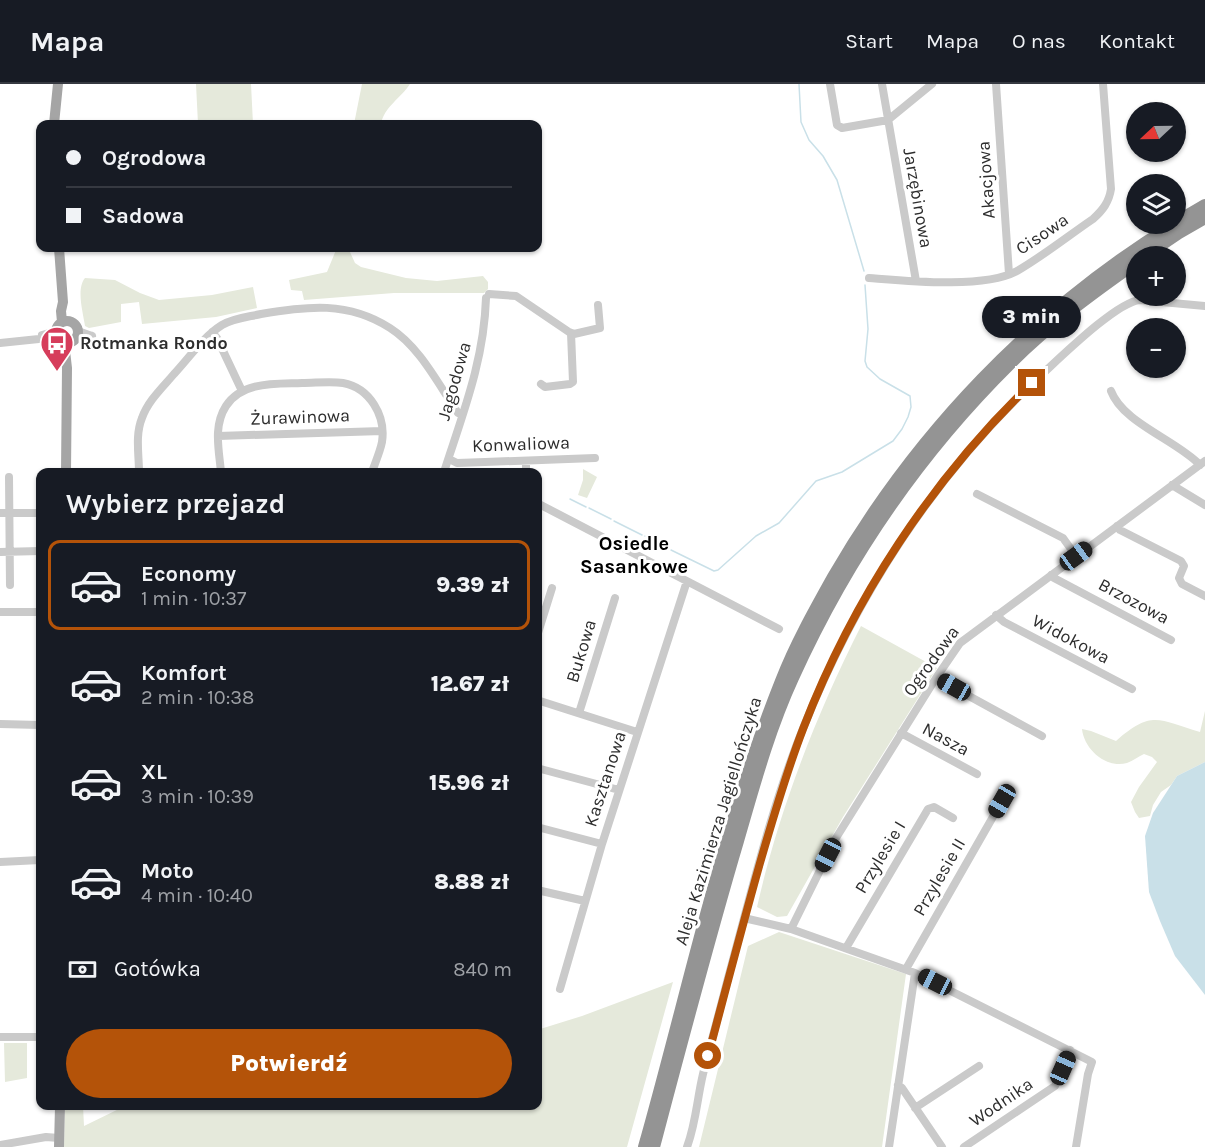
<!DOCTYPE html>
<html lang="pl">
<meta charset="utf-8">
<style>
:root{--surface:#171b24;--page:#20242c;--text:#f1f3f6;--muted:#9ea1a6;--line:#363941;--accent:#b45309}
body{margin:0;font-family:Karla,sans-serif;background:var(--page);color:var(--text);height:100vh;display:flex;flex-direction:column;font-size:22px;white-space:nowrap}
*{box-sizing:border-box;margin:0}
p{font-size:20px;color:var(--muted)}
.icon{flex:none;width:33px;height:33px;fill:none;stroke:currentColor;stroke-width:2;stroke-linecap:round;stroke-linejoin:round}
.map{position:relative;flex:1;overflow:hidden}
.side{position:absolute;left:36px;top:384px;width:506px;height:642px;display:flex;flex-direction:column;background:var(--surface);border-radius:12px;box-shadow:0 2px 4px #0004}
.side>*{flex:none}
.guide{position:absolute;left:36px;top:36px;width:506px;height:132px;border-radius:12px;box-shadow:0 2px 4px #0004;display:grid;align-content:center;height:132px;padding:0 30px;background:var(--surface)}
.needle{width:39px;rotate:248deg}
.buttons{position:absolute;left:1126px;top:18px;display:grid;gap:12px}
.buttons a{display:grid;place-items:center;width:60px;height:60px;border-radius:50%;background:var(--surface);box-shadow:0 2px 4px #0004;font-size:30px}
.end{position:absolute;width:27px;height:27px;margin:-14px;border:8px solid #b45309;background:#fff;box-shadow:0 0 0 3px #fff}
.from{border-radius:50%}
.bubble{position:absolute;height:42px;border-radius:21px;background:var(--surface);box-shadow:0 2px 4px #0004;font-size:20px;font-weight:800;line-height:42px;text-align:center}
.car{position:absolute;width:18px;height:36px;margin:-18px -9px;border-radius:8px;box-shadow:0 0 4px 2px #0007;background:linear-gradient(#222 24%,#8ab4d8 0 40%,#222 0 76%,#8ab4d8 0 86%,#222 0)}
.guide b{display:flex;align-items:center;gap:21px;height:57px;font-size:22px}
.guide b+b{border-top:2px solid var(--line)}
.guide i{width:15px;height:15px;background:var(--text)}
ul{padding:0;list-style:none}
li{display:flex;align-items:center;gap:18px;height:90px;margin:0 12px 9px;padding:0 18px;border:3px solid transparent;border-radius:12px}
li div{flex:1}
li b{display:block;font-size:22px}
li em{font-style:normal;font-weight:800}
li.current{border-color:var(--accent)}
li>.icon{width:54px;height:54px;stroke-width:1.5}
h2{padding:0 30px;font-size:27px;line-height:72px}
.pay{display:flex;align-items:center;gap:15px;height:66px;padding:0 30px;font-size:22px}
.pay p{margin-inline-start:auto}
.button{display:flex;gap:12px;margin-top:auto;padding:12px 30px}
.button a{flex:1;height:69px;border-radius:36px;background:var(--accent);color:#fff;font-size:24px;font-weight:800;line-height:69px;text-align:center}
header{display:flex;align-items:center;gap:36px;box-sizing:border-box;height:84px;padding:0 30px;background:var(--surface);border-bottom:2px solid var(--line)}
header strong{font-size:28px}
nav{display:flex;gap:33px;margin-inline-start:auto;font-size:21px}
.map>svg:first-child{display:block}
</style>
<header>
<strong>Mapa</strong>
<nav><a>Start</a><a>Mapa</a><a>O nas</a><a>Kontakt</a></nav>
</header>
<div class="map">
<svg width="1205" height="1063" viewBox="0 0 1205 1063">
<rect width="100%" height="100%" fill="#fff"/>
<path fill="#e5e9db" d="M196 0H251L253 40H198Z
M362 0H410C401 14 384 23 381 40H354Z
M340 164 350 168 355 179 361 183 406 194 437 197 483 192 488 198V205L484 209H394L304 216 302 207 291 206 289 196 327 188 336 166Z
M85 194 115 196 140 209 159 216 212 211 253 203 257 224 216 233 142 240 139 218 121 220V238L89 244 85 242C83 228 76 205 85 194Z
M583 385 597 393 587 414 578 411 583 396Z
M861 542 937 584 843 733 787 832 777 833 757 823C779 726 816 631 861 542Z
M1205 627V678L1177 692 1171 701 1161 708 1153 721 1150 732 1139 734 1135 728 1131 718 1139 703 1157 678 1152 673 1144 670C1139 672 1133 677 1127 679 1106 685 1084 665 1082 645L1091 647 1116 657C1152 625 1159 636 1200 648Z
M779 848 906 890 882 1063H699L748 862Z
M673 898 627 1063H64L65 1022H83L84 1042 125 1022H537V946L582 932Z
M4 959H27V994L5 998Z"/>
<path fill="#c9e0e8" d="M1205 678V911L1175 872 1160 837 1149 808 1145 752 1153 729 1177 692Z"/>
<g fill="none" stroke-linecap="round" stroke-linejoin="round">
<path stroke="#c9e0e8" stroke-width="1.5" d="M799 0 801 38 809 56 823 72 837 96 864 187
M570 415 586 423
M589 424 611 435
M614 437 642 451
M645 452 669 465
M671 466 714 487 718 486 756 452 779 439 816 397 842 388 893 357 902 345 908 333 911 323 910 312 880 295 867 283 865 277 868 245 865 201"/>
<path stroke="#cacaca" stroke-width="8" d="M830 0 837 41 842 44 888 36 932 0
M882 0 916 197
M996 0 1009 190
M869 194C907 197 984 205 1017 187 1043 172 1068 152 1093 135 1103 126 1109 118 1111 105L1103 0
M489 210 516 212 569 248 574 250 600 244 598 221
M78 247 92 252
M212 248 217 254 242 307
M42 251 56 247
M77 254 85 255 92 252
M0 259 58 253
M541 300 545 303 570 300 573 298 571 249
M1111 307C1123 339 1176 356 1200 381
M218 352 382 347
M449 375 457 379 485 378 595 374
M526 377V388
M139 388C139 371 135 351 142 334 148 317 162 304 174 290 189 274 203 253 222 241 234 234 248 233 261 230 307 222 348 217 390 244 420 263 438 300 458 329L463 330
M221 388C219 366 213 342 226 322 242 297 276 300 302 299 315 299 331 297 343 299 370 304 386 332 382 358 380 368 375 379 372 388
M444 388C463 329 484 277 486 214
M9 393 10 501
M1172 401 1205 421
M977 410 1063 454 1076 472
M537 419 779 545
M0 429H40
M1117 442 1120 446 1181 477 1184 482 1179 494 1182 500 1205 512
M0 468 40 467
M1051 491 1054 494 1171 556
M0 528H40
M996 531 1004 538 1132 605
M537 552 552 504
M936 594 1042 652
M537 616 637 648
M579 629 615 514
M0 640 40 641
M901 649 977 690
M537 684 619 706
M537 743 602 760
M0 778 40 776
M537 806 585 817
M744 834 791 845
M846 864 928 725 934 723 953 734
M906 885 1002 717
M560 905 602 760 687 497
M0 953H40
M898 1001 902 1004 942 1063
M915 1024 979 982
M0 1061 46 1053 59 1054
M687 1063C696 1039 697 1015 703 990 711 958 720 926 728 894 751 810 771 723 804 642 857 511 935 390 1038 294 1058 276 1116 218 1140 216L1205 222
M889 1063 915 889
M964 1063 1055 1002 1070 966
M1076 1063 1088 990 1092 978 915 889 791 845 836 754 936 594 960 559 1205 377"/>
<path stroke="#a5a5a5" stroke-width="10" d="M54 40 58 0
M59 164 63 218 61 227 62 238
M56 248a11 11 0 1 1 22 0a11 11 0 1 1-22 0Z
M64 258 67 284 66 388
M59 1063 60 1022"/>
<path stroke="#949494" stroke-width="12" d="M1176 138 1205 121
M1145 172 1179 149 1205 134
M644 1063C688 908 721 747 781 597 795 561 814 527 833 493 916 349 1033 227 1174 140
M654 1063C681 961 708 858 738 757 754 702 769 646 793 594 846 477 920 369 1011 279 1049 241 1093 209 1137 178"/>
</g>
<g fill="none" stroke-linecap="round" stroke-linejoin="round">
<path stroke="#b45309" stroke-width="8" d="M708 972C725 908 742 843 760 779 773 734 786 689 803 645 853 515 932 395 1032 299"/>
</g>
<defs>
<symbol id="bus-pin" viewBox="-11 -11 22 30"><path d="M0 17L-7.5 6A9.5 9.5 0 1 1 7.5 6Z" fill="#d63d5b" stroke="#fff"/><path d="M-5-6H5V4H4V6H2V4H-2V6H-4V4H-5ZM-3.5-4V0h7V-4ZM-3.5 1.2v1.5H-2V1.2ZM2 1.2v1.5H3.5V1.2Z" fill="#fff"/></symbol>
</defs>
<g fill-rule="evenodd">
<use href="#bus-pin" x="38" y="240" width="38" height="52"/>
</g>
<g text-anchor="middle" stroke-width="6" stroke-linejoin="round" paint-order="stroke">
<g font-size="18" fill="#2d2d2d" stroke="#fff">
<text transform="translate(986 96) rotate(-94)" y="6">Akacjowa</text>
<text transform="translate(918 114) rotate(80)" y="6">Jarzębinowa</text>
<text transform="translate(1042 150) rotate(-34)" y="6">Cisowa</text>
<text transform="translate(454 297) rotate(-74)" y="6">Jagodowa</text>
<text transform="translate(300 333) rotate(-2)" y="6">Żurawinowa</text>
<text transform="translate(521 360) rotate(-2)" y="6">Konwaliowa</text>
<text transform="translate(1134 517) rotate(28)" y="6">Brzozowa</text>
<text transform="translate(1071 555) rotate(28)" y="6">Widokowa</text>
<text transform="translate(581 567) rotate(-73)" y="6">Bukowa</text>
<text transform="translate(931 577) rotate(-54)" y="6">Ogrodowa</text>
<text transform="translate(946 655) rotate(28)" y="6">Nasza</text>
<text transform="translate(605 695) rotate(-72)" y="6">Kasztanowa</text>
<text transform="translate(718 737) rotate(-73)" y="6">Aleja Kazimierza Jagiellończyka</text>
<text transform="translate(880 773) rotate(-59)" y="6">Przylesie I</text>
<text transform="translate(939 793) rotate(-60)" y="6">Przylesie II</text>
<text transform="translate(1001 1018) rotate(-34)" y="6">Wodnika</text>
</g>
<g font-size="18" font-weight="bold" fill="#2d2d2d" stroke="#fff" text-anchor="start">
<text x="80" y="265">Rotmanka Rondo</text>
</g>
<g font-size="20" font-weight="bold" fill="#000" stroke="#fff">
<text x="634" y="466">Osiedle<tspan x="634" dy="23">Sasankowe</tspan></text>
</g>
</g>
</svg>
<div class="buttons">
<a><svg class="needle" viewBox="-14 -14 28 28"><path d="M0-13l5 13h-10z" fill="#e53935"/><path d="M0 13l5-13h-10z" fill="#9ea1a6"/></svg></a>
<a><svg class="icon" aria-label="layers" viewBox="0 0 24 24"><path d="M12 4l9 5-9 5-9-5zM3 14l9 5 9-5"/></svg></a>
<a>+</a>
<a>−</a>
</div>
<i class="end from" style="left:708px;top:972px"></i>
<i class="end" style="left:1032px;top:299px"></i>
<div class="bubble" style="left:982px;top:212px;width:99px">3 min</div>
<i class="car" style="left:1076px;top:472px;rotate:54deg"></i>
<i class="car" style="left:954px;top:603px;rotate:299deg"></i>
<i class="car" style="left:1002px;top:717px;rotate:210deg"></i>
<i class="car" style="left:828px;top:771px;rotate:207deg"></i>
<i class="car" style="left:935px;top:898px;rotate:297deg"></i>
<i class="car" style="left:1063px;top:984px;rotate:24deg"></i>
<div class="guide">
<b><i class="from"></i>Ogrodowa</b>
<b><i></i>Sadowa</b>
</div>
<section class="side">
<h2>Wybierz przejazd</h2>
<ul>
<li class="current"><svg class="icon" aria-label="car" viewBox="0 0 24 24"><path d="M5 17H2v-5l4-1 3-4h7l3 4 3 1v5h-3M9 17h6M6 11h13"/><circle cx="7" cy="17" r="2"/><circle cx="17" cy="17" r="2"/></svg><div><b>Economy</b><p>1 min · 10:37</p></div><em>9.39 zł</em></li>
<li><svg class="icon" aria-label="car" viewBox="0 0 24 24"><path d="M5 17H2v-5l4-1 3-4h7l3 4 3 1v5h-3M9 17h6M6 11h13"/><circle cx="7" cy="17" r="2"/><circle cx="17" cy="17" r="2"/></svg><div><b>Komfort</b><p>2 min · 10:38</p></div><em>12.67 zł</em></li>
<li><svg class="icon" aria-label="car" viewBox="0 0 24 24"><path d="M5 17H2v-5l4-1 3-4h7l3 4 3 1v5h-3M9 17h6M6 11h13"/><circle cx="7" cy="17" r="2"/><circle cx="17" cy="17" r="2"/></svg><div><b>XL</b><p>3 min · 10:39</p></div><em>15.96 zł</em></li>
<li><svg class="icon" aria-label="car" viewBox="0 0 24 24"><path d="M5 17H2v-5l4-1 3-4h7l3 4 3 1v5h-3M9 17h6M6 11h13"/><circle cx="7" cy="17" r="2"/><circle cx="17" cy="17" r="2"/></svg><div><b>Moto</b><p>4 min · 10:40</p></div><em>8.88 zł</em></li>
</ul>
<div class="pay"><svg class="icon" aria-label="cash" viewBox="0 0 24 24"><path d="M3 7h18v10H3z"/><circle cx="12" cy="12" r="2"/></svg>Gotówka<p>840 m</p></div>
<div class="button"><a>Potwierdź</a></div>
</section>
</div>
